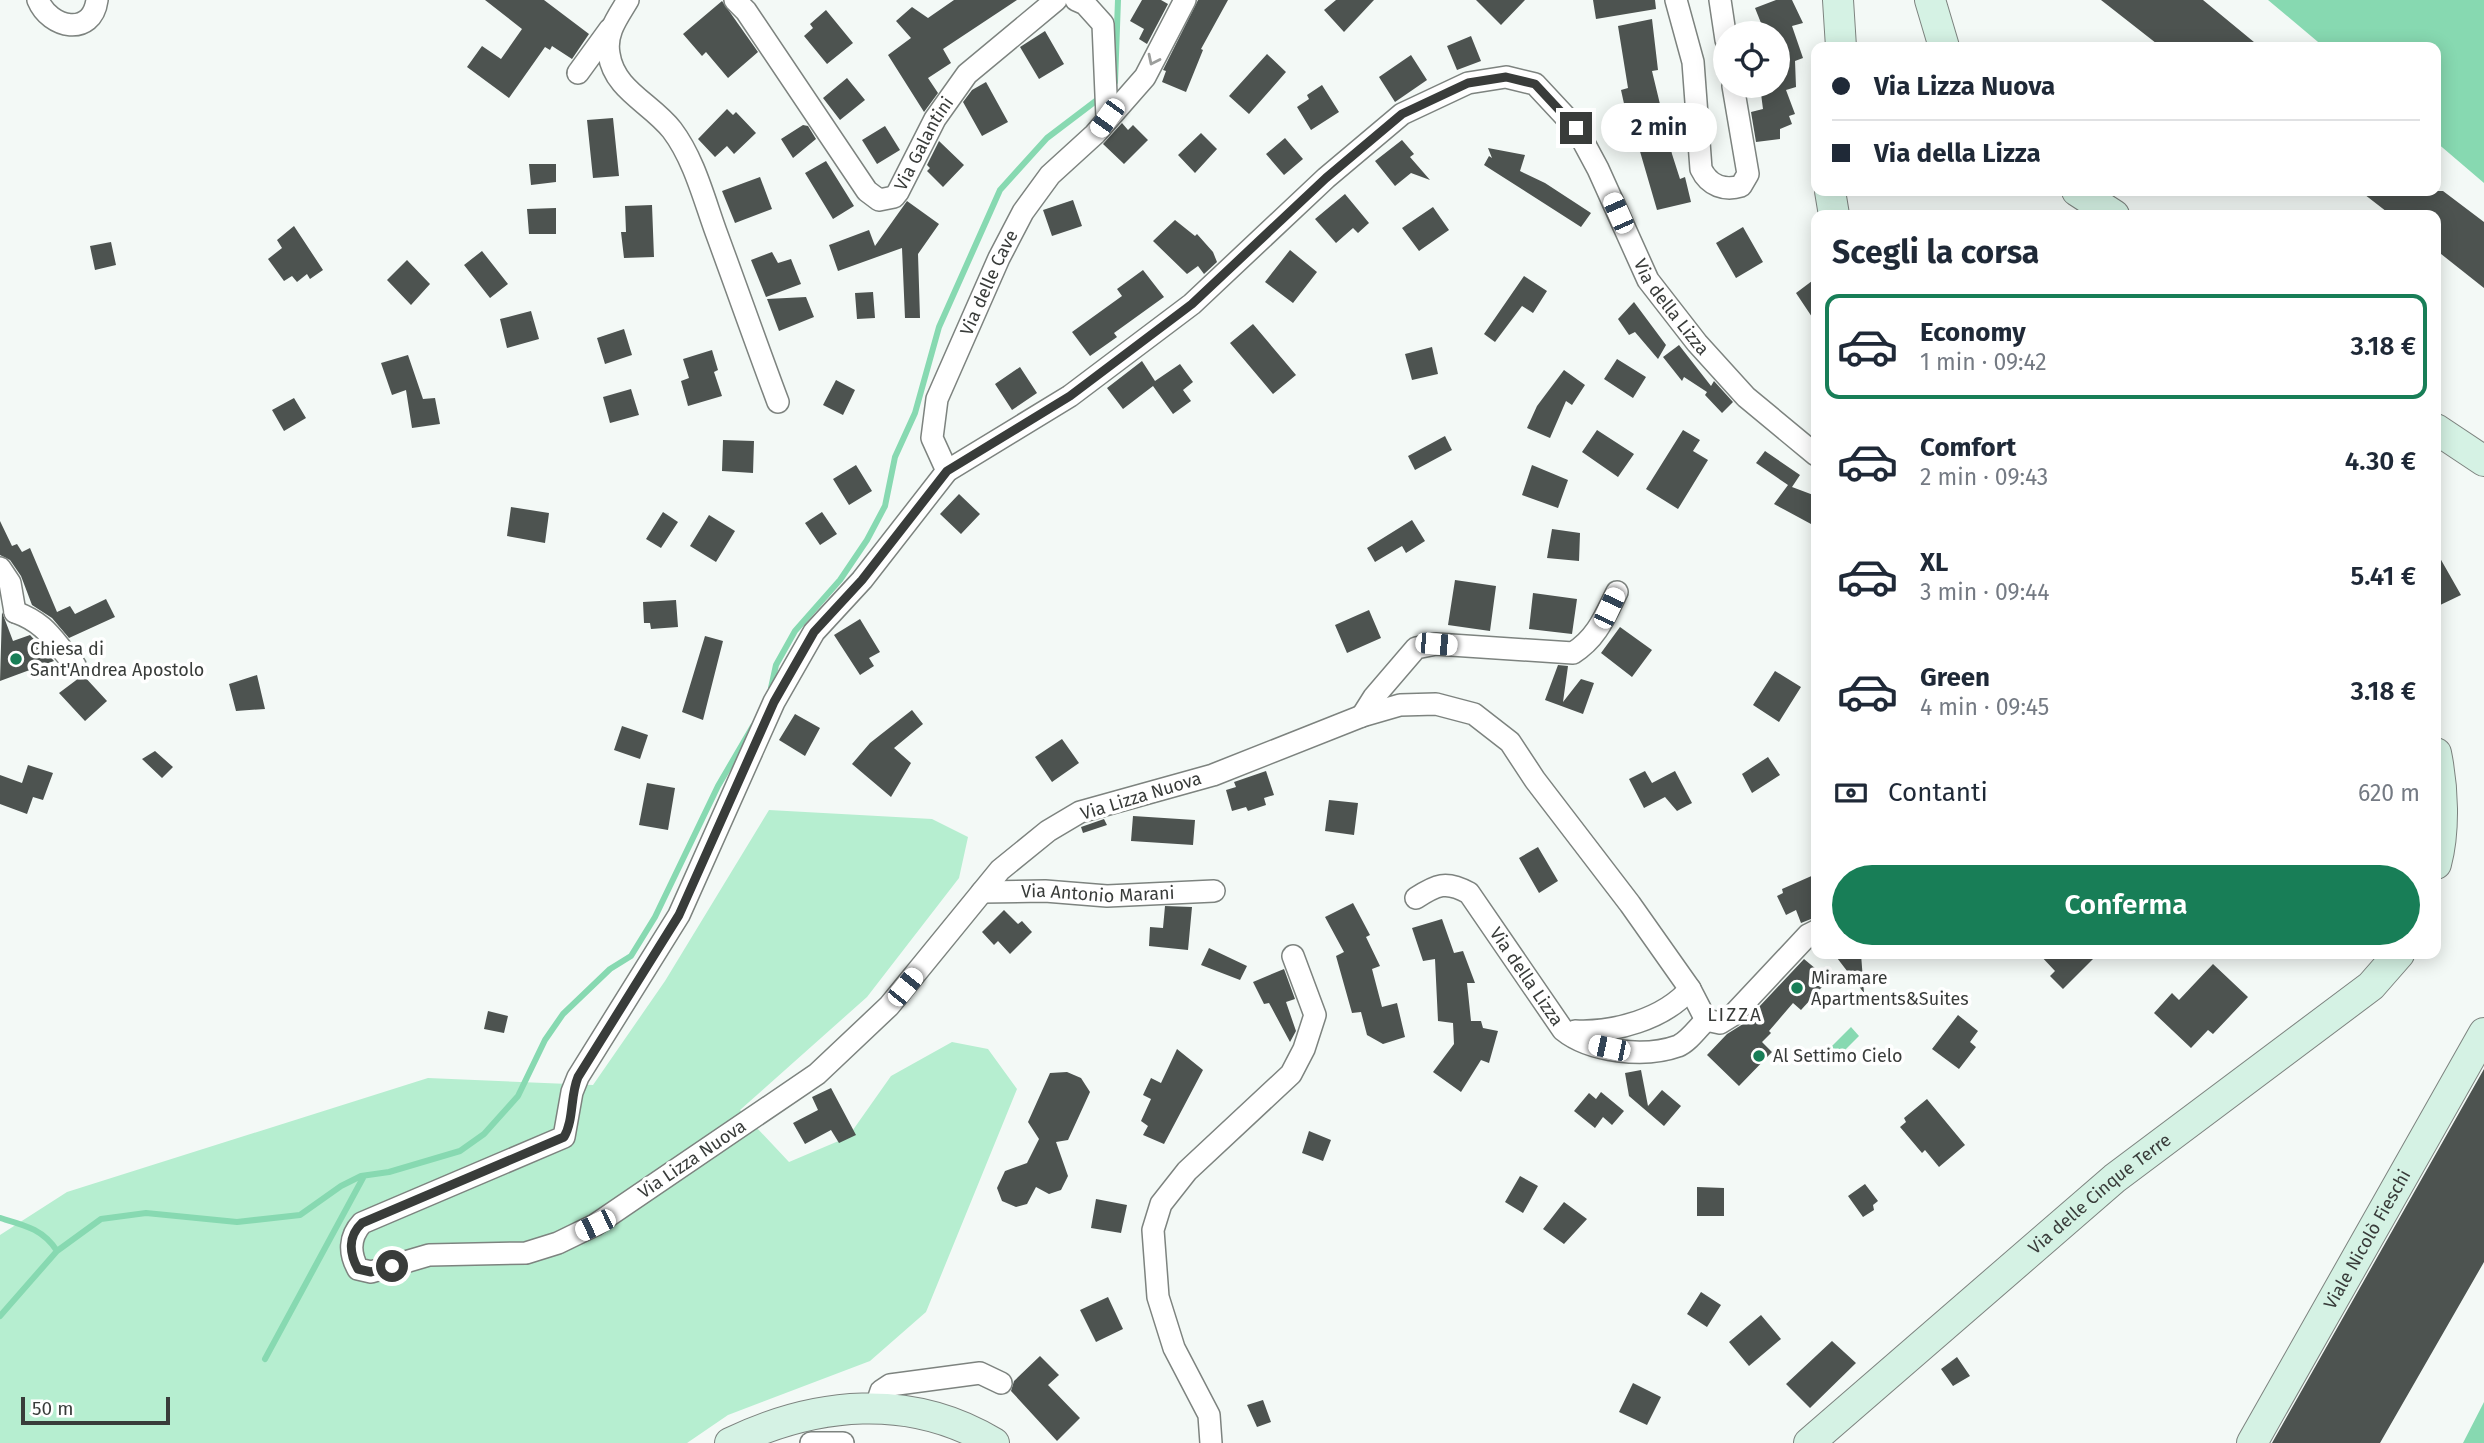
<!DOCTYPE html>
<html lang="it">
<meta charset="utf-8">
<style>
:root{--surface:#fff;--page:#f2f2f3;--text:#1f2937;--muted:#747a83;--line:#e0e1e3;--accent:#187e57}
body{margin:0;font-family:"Fira Sans",sans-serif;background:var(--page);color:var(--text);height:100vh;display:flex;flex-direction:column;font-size:26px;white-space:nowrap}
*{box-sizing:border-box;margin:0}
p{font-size:23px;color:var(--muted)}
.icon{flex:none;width:38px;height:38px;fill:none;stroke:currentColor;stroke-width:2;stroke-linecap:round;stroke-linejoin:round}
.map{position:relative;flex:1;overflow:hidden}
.details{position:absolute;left:1811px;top:210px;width:630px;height:749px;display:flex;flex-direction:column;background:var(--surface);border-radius:14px;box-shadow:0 4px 18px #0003}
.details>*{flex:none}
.hud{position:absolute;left:1811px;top:42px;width:630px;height:154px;border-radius:14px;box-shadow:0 4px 18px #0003;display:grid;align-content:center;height:154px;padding:0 21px;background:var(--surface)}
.buttons{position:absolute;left:1713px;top:21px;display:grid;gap:14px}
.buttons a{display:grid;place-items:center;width:77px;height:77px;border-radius:50%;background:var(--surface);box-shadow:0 4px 18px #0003;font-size:35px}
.scale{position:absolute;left:21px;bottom:18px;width:149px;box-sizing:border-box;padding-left:7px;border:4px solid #393c3a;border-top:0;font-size:19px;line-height:24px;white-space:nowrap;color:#393c3a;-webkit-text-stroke:5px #fff;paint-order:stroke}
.end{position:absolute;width:32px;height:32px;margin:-16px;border:9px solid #393c3a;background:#fff;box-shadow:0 0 0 4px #fff}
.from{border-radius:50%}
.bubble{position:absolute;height:49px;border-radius:24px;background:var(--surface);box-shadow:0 4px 18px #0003;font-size:23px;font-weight:600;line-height:49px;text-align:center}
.car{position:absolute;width:21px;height:42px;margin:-21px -10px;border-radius:9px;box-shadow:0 0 5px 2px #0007;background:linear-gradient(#fff 24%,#345 0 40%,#fff 0 76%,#345 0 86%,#fff 0)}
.hud b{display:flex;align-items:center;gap:24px;height:66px;font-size:26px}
.hud b+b{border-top:2px solid var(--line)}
.hud i{width:18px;height:18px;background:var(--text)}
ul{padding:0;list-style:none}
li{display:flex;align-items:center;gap:21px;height:105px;margin:0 14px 10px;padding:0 7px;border:4px solid transparent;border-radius:14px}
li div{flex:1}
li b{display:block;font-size:26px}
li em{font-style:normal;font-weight:600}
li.selected{border-color:var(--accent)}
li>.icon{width:63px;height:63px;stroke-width:1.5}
h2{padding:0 21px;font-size:32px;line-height:84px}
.pay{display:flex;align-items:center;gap:18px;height:77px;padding:0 21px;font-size:26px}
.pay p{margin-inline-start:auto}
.button{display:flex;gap:14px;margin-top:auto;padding:14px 21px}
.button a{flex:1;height:80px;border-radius:42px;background:var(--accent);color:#fff;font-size:28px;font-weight:600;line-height:80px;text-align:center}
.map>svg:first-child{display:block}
</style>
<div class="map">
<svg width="2484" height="1443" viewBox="0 0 2484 1443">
<rect width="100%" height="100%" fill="#f3f9f6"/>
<path fill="#b6eed0" d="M769 810 932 819 968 837 959 878 867 997 740 1110 789 1162 848 1137 891 1076 952 1042 988 1049 1017 1089 926 1312 870 1361 728 1415 687 1443H0V1235L67 1192 428 1078 593 1085 665 981Z"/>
<path fill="#87d9b1" d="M2268 0H2484V183L2436 142V47H2324Z
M1851 1027 1859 1036 1838 1057 1830 1048Z
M2484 1402V1443H2463Z"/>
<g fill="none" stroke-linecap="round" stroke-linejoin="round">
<path stroke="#87d9b1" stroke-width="6" d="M1115 82 1118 0
M771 688 776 665 795 631 840 580 867 540 885 506 895 457 915 413 939 327 1000 190 1047 138 1101 97
M0 1218C24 1225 43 1229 57 1251
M0 1316 57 1251 101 1219 146 1213 237 1222 300 1215 341 1186 361 1176 389 1172 460 1151 484 1134 518 1096 545 1040 563 1014 610 969 631 956 655 917 718 786 753 726
M265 1359 364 1176"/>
</g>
<path fill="#4d5350" d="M485 0H544L589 34 572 59 552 46 550 50 545 47 509 98 467 67 482 46 501 59 522 29Z
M954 0H1017L943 49 951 63 928 78 938 93 924 112 888 55 911 38 896 21 912 7 928 18Z
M1142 0H1161L1168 4 1147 44 1139 39 1144 29 1130 21Z
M1198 0H1228L1201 49 1203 50 1186 92 1162 82 1166 71 1163 70Z
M1336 0H1374L1344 32 1324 10Z
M1476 0H1525L1501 25Z
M1593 0H1655L1656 9 1596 19Z
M1776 0H1792L1803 23 1792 26 1803 58 1795 61 1796 87 1786 90 1795 114 1789 116 1792 124 1780 129V139L1756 142 1751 112 1763 109 1760 86H1778V33H1765L1755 8Z
M2101 0H2203L2260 47H2161Z
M722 1 758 52 728 78 706 52 702 56 683 34Z
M826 10 853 43 827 64 804 36 813 28 810 24Z
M1652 19 1658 70 1652 71 1672 154 1680 179 1685 177 1691 202 1657 210 1639 148 1634 149 1621 90 1628 88 1618 26Z
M1045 31 1064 64 1039 79 1020 47Z
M1471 36 1481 61 1457 70 1447 46Z
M1267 54 1286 72 1249 114 1229 96Z
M1411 55 1427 80 1395 102 1379 77Z
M847 78 865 100 840 120 823 98Z
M986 82 1008 122 982 136 963 102 972 90Z
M1322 85 1339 112 1311 130 1297 107 1309 99 1307 95Z
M727 109 733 115 736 112 756 133 734 154 727 146 715 157 698 139Z
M613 118 619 176 593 178 587 120Z
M1122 123 1128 130 1133 125 1148 140 1124 164 1103 144Z
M803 125 808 126 816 139 793 158 781 139Z
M885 126 900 150 877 164 862 140Z
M1201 133 1217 149 1195 173 1178 155Z
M1285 138 1303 159 1284 175 1266 154Z
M1402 140 1414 154 1410 157 1430 180 1411 173 1395 186 1375 161Z
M939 141 964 165 943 187 927 171 930 168 927 165Z
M1488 148 1525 155 1520 171 1545 183 1591 213 1581 227 1484 165 1489 156 1492 158Z
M826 161 854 206 833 219 805 173Z
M529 164H556V182L531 185Z
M760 177 772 209 735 223 722 191Z
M2360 191H2443L2484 222V288L2436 250V215H2391Z
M1345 194 1369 223 1358 233 1353 228 1336 243 1315 219Z
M1073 200 1082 226 1052 236 1043 210Z
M907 201 939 224 918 254 920 318H905L902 248 838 271 829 245 869 230 875 246Z
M652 205 654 257 624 258 621 232H626L625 206Z
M1433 207 1449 230 1419 251 1402 228Z
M556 208V234H529L527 209Z
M1175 220 1195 236 1197 234 1213 252 1217 262 1204 274 1198 266 1187 274 1153 241Z
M294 226 323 270 310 279 307 274 297 282 292 276 284 281 268 259 282 248 277 240Z
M1743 227 1763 262 1736 278 1716 243Z
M111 242 116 265 95 270 90 246Z
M1290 250 1317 272 1293 303 1265 282Z
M482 251 508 284 490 298 464 265Z
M772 252 778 263 791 259 801 284 766 297 751 260Z
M407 260 430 284 411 305 387 280Z
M1143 270 1164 297 1114 333 1117 337 1090 356 1072 332 1122 296 1117 289Z
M1524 276 1547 291 1533 313 1522 306 1495 342 1484 334Z
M1816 278V323L1796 293Z
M873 292 875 318 857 319 855 293Z
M806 297 814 317 779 331 767 299Z
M1634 302 1666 345 1658 359 1635 332 1629 335 1618 319Z
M531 311 539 339 507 348 500 319Z
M1253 324 1296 375 1273 394 1230 343Z
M624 329 632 355 605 364 597 338Z
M1679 345 1711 386 1714 381 1733 402 1722 413 1705 395 1707 392 1684 377 1682 381 1663 357Z
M1432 347 1438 374 1412 380 1405 354Z
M712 350 718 370 714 372 722 396 688 406 681 381 689 378 683 359Z
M408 355 423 399 435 398 440 424 412 428 406 390 392 395 381 363Z
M1617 359 1646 377 1633 398 1604 379Z
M1142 361 1155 381 1180 364 1193 382 1183 390 1191 401 1173 414 1153 386 1123 409 1107 388Z
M1020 367 1037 393 1012 410 995 384Z
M1564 370 1585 385 1572 405 1566 401 1550 438 1527 428 1537 406Z
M836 380 855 390 843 415 823 405Z
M631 389 639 415 610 423 603 397Z
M294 398 306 418 284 431 272 410Z
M1597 430 1634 454 1618 477 1582 452Z
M1683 430 1700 440 1693 451 1708 460 1678 509 1646 489Z
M1445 436 1452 450 1415 470 1408 456Z
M723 440 754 441 753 473 722 471Z
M1765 451 1800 475 1792 487 1816 496V514L1811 524 1774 504 1788 485 1756 463Z
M856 465 872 491 849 505 833 479Z
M1532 465 1568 480 1558 508 1522 495Z
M959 494 980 514 961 534 940 514Z
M511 507 549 513 545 543 507 536Z
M663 512 678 522 661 548 646 539Z
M822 512 837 534 820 545 805 523Z
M709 515 735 531 716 562 690 546Z
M1412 520 1425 541 1406 553 1402 546 1375 562 1367 548Z
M0 521 12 546 17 544 22 552 30 548 57 612 70 606 75 614 106 599 115 617 69 638 52 618 32 605 21 576 10 560 0 555Z
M1552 529 1580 533 1579 561 1547 558Z
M2436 551 2461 595 2436 607Z
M1455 580 1496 586 1490 631 1448 625Z
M1533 593 1577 599 1572 634 1529 629Z
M676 600 678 627 651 629 650 623H644L643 602Z
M1369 610 1381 638 1347 653 1335 625Z
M2 612 13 641 30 635 54 661 0 681Z
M860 619 880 652 869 658 874 666 860 675 834 635Z
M1620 627 1652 650 1632 677 1601 653Z
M705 636 723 641 703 720 682 712Z
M1558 665 1568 666 1563 702 1581 679 1594 683 1583 714 1545 700Z
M1775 671 1801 687 1779 722 1753 705Z
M83 675 107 701 85 721 59 693Z
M257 675 265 709 236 711 229 684Z
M912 710 923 724 894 748 911 763 891 797 852 764 870 743Z
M795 714 820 728 805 756 779 740Z
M622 726 648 735 640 759 614 750Z
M1062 739 1079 763 1052 782 1035 757Z
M155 751 173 767 162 778 142 759Z
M1768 757 1780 775 1752 793 1742 774Z
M28 765 53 773 43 800 33 797 27 814 0 804V775L22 783Z
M1266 771 1274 795 1264 798 1266 805 1248 811 1246 807 1232 811 1226 790 1236 787 1234 782Z
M1645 771 1652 783 1675 771 1692 803 1677 811 1665 797 1644 808 1629 779Z
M647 783 675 788 668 830 639 825Z
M1329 800 1358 803 1354 835 1325 831Z
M1133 816 1195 820 1193 845 1131 841Z
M1104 819 1107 825 1083 833 1081 827Z
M1538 847 1558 881 1539 893 1519 858Z
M1816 874V917L1801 923 1796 910 1786 915 1777 896 1783 893 1782 889Z
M1353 903 1370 935 1366 937 1380 966 1372 969 1382 1007 1397 1003 1405 1037 1383 1044 1367 1035 1361 1012 1352 1013 1336 956 1344 952 1325 917Z
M1165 906 1192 907 1188 950 1149 946 1150 927 1163 928Z
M1004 910 1018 924 1022 921 1032 932 1010 954 998 941 994 945 982 932Z
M1442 919 1454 953 1463 951 1475 983H1467L1471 1021H1481L1483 1028 1498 1031 1489 1063 1481 1060 1461 1092 1433 1072 1454 1044 1453 1023 1438 1021 1435 959 1423 961 1412 928Z
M1209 948 1247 966 1240 980 1201 965Z
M1834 954H1861L1864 993Z
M2039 954H2098L2063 989 2050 976 2055 971Z
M1804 959 1816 969 1810 976 1822 987 1801 1010 1793 1003 1769 1031 1771 1033 1762 1042 1772 1052 1739 1086 1707 1055 1727 1034 1743 1024Z
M2213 964 2248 997 2213 1034 2208 1030 2191 1048 2154 1013 2172 993 2179 1000Z
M1284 969 1295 999 1286 1002 1296 1031 1290 1042 1269 1003 1264 1004 1253 982Z
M488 1011 508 1016 504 1033 484 1029Z
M1958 1015 1978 1031 1970 1042 1976 1047 1959 1069 1932 1049Z
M1177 1049 1203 1070 1164 1144 1143 1135 1148 1126 1141 1121 1151 1099 1143 1095 1151 1078 1161 1083Z
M2484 1069V1262L2380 1443H2272Z
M1641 1070 1648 1106 1662 1090 1681 1106 1664 1126 1629 1096 1625 1073Z
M1067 1072 1081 1078 1090 1092 1068 1140 1056 1142 1068 1176 1061 1190 1049 1194 1036 1187 1027 1204 1016 1207 1002 1201 997 1188 1005 1171 1027 1163 1039 1139 1028 1122 1050 1073Z
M831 1088 856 1135 839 1143 831 1130 805 1144 793 1123 818 1110 812 1097Z
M1601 1092 1624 1111 1612 1125 1603 1117 1595 1128 1574 1111 1589 1093 1596 1099Z
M1927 1099 1965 1145 1939 1167 1925 1150 1922 1153 1900 1127 1906 1122 1904 1118Z
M1309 1131 1331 1140 1323 1161 1302 1153Z
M1520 1176 1538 1186 1523 1213 1505 1202Z
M1865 1184 1878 1201 1873 1205 1874 1210 1863 1217 1848 1196Z
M1697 1187 1724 1188V1216H1697Z
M1096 1199 1127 1205 1121 1233 1091 1228Z
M1564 1202 1587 1219 1564 1244 1543 1229Z
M1701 1292 1721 1305 1707 1327 1687 1314Z
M1108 1297 1123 1329 1096 1342 1080 1310Z
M1761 1315 1781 1339 1749 1366 1729 1342Z
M1832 1341 1856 1363 1810 1408 1786 1384Z
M1040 1356 1059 1375 1048 1385 1080 1418 1057 1441 1011 1391 1014 1381Z
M1957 1357 1970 1376 1953 1386 1941 1369Z
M1633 1383 1661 1397 1647 1425 1619 1412Z
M1263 1400 1271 1422 1257 1427 1247 1405Z"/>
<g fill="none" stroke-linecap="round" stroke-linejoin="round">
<defs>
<g id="street">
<path d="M38 0C50 29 92 37 97 0"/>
<path d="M628 0C618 17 605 33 609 54 614 90 651 103 672 130 694 159 704 199 716 232 737 289 757 346 778 402"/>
<path id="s1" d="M735 0 746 11 867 191 879 200 894 197 898 192 935 119 967 74 1056 0"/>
<path d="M1076 0 1085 4 1103 24 1107 118"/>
<path d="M1676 0 1693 62 1701 169C1709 186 1725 191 1741 186L1748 174 1733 86"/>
<path d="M1720 0 1726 40"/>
<path d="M578 73 610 29"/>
<path id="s2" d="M947 471 932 438 937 399 999 258 1023 212 1050 175 1095 134 1145 77 1185 0"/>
<path d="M0 568 10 583 15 612"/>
<path d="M15 612C48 624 53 641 75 665"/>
<path d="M1362 716 1374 697 1416 648 1436 644 1573 653C1597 638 1605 616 1617 592"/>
<path id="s3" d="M982 892 1045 891 1107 896 1214 891"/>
<path id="s4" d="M1416 898C1436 885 1446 880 1469 893L1563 1030C1590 1052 1645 1058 1678 1046 1688 1042 1698 1028 1706 1020"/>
<path id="s5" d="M1706 1020 1690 989 1630 904 1535 780 1510 742 1474 714 1436 704 1400 705 1362 716 1213 775 1080 812 1048 831 1000 870 889 1006 817 1074 595 1225 558 1243 526 1253 429 1255 371 1272 358 1269C349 1253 349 1237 362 1223L564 1137 572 1092 578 1077 679 915 774 702 814 632 862 580 947 471 1070 396 1192 304 1326 178 1402 114 1468 83 1506 77 1535 84 1576 128 1598 169 1648 280 1697 343 1746 397 1816 455"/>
<path d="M1706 1020 1720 1023 1733 1015 1808 935 1816 931"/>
<path d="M1575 1031C1614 1033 1664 1019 1690 989"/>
<path d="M876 1406 881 1391 890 1385 980 1373 1001 1383"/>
<path d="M811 1443H843"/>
<path d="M1211 1443 1209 1415 1174 1348 1158 1297 1153 1230 1161 1204 1187 1171 1291 1074 1304 1049 1315 1015 1293 956"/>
</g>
<g id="secondary">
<path d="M1838 0 1841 47"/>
<path d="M1930 0 1944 47"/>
<path d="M1830 191 1834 215"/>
<path d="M2077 191 2114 215"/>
<path d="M2436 429 2484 461"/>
<path d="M2436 753C2443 787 2445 830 2436 864"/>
<path d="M730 1443C815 1402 910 1392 994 1443"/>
<path id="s6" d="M1809 1443 2115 1178 2371 986 2399 954"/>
<path id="s7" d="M2252 1443 2484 1033"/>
</g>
</defs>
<use href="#street" stroke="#7d837f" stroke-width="24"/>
<use href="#secondary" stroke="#7d837f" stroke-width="32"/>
<use href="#street" stroke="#fff" stroke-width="21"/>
<use href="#secondary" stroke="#d5f2e4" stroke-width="30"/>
</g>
<defs><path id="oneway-chevron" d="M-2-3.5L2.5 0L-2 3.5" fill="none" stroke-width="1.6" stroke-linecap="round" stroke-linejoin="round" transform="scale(1.75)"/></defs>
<use stroke="#9c9e9c" href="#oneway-chevron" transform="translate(1153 60) rotate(116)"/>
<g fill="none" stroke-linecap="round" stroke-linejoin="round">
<path stroke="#393c3a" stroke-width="9" d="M392 1266 371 1272 358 1269C349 1253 348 1236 362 1223L564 1137C574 1120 570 1096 578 1077L679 915 774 702 814 632 862 580 947 471 1070 396 1192 304 1326 178 1402 114 1468 83 1506 77 1535 84 1576 128"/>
</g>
<g fill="#187e57" stroke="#fff" stroke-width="2.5">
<circle cx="16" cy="659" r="7"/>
<circle cx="1797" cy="988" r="7"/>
<circle cx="1759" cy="1056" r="7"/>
</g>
<g text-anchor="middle" stroke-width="7" stroke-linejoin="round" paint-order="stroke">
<g font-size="18" fill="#393c3a" stroke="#fff">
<text dy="6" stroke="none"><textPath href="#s1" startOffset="324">Via Galantini</textPath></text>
<text dy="6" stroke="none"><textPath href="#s2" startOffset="203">Via delle Cave</textPath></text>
<text dy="6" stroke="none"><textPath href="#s5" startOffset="3717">Via della Lizza</textPath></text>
<text transform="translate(1141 796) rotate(-17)" y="6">Via Lizza Nuova</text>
<text dy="6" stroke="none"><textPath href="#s3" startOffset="116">Via Antonio Marani</textPath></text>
<text dy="6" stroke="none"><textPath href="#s4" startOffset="159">Via della Lizza</textPath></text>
<text transform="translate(692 1159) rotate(-34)" y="6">Via Lizza Nuova</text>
<text dy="6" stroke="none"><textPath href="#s6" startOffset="383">Via delle Cinque Terre</textPath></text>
<text dy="6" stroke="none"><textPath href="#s7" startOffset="234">Viale Nicolò Fieschi</textPath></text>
</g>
<g font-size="18" fill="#393c3a" stroke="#fff" text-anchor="start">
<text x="30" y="655">Chiesa di<tspan x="30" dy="21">Sant'Andrea Apostolo</tspan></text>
<text x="1811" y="984">Miramare<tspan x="1811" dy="21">Apartments&amp;Suites</tspan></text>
<text x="1773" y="1062">Al Settimo Cielo</text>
</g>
<g font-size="19" letter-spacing="2" fill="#393c3a" stroke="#fff">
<text x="1735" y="1021">LIZZA</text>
</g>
</g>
</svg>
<div class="buttons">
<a><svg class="icon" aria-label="locate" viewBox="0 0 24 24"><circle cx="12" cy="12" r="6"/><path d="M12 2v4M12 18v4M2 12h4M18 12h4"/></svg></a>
</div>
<div class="scale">50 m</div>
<i class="end from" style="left:392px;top:1266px"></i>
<i class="end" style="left:1576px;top:128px"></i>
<div class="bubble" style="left:1601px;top:103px;width:116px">2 min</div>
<i class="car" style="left:1107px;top:118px;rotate:216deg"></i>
<i class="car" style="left:1618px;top:213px;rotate:336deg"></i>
<i class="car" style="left:1609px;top:608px;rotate:25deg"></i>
<i class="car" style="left:1436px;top:644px;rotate:95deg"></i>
<i class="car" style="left:905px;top:987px;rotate:39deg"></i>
<i class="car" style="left:1609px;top:1048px;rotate:282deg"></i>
<i class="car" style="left:595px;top:1225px;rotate:244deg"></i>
<div class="hud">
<b><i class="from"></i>Via Lizza Nuova</b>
<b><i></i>Via della Lizza</b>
</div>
<section class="details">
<h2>Scegli la corsa</h2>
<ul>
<li class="selected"><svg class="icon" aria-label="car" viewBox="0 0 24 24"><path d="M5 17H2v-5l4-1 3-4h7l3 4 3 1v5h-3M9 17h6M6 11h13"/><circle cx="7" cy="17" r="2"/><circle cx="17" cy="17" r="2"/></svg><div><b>Economy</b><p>1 min · 09:42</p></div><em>3.18 €</em></li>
<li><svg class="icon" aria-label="car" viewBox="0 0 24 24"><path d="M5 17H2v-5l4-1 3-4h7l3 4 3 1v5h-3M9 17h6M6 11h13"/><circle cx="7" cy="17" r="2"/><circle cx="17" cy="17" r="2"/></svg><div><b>Comfort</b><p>2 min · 09:43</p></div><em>4.30 €</em></li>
<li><svg class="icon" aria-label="car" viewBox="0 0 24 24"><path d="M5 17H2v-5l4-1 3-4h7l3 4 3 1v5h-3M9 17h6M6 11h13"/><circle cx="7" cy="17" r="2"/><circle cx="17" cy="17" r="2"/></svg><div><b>XL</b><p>3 min · 09:44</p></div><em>5.41 €</em></li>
<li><svg class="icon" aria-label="car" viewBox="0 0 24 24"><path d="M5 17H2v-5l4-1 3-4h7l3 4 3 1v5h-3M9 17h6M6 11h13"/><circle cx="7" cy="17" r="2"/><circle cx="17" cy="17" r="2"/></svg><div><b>Green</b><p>4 min · 09:45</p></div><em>3.18 €</em></li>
</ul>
<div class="pay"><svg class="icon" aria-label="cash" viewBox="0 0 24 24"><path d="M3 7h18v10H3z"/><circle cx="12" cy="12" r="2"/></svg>Contanti<p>620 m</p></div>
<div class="button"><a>Conferma</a></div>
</section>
</div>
